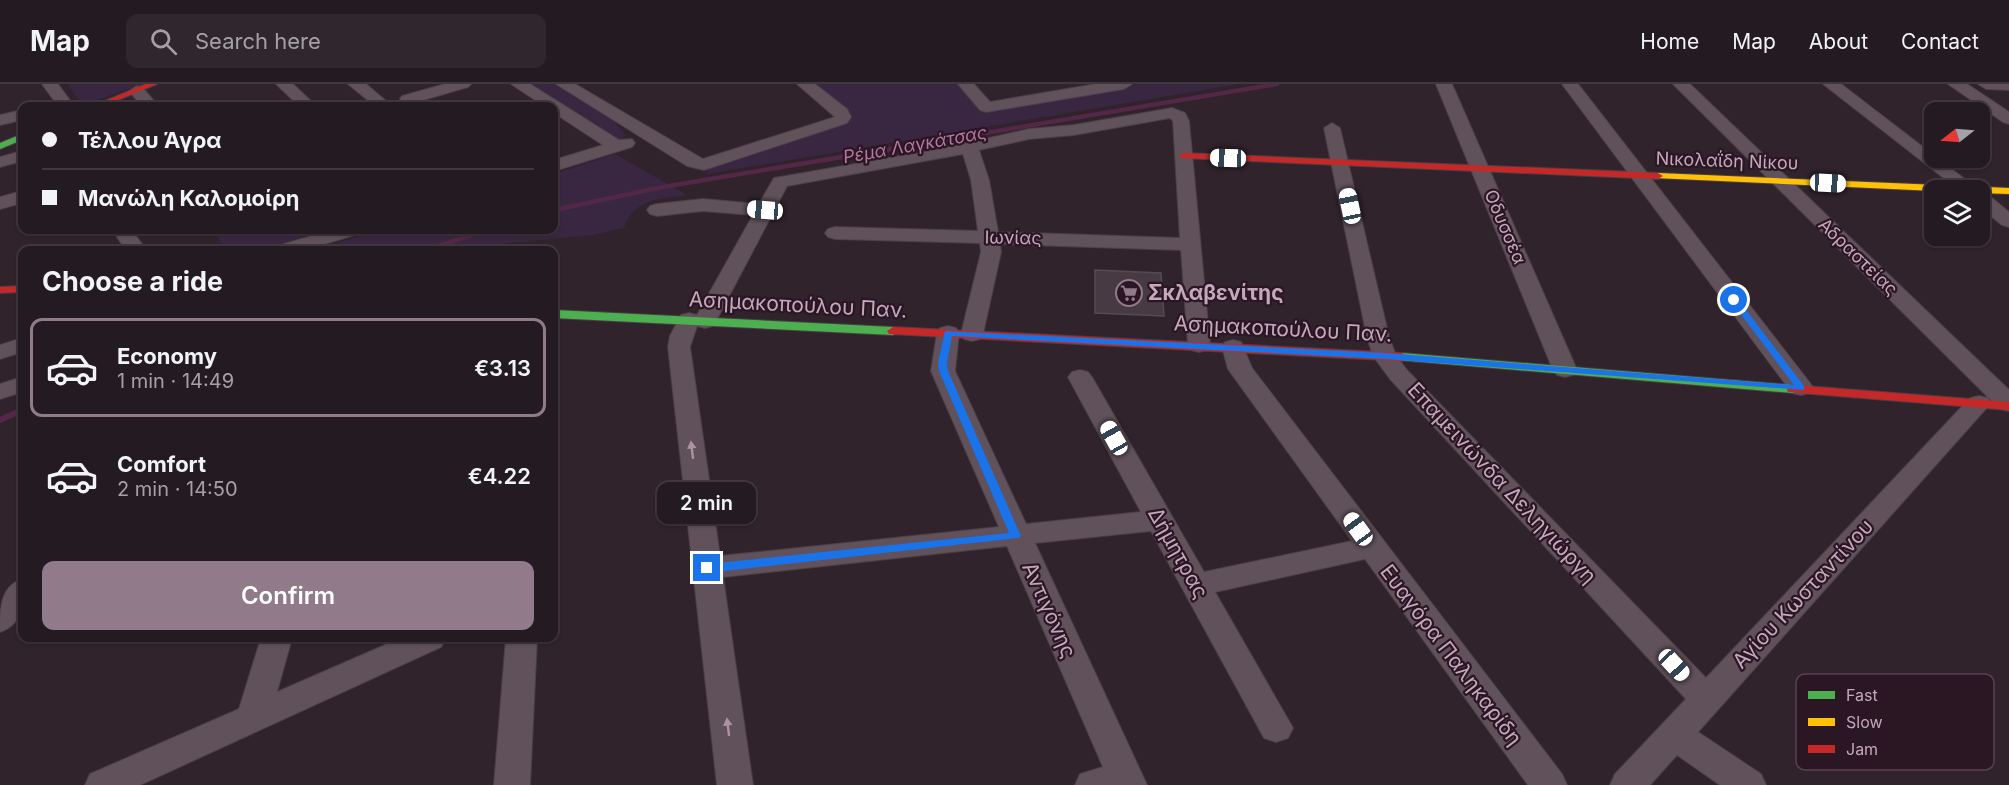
<!DOCTYPE html>
<meta charset="utf-8">
<style>
:root{--surface:#241a21;--page:#30272e;--text:#f1f3f6;--muted:#a3a1a5;--line:#41383f;--accent:#917a89}
body{margin:0;font-family:Inter,sans-serif;background:var(--page);color:var(--text);height:100vh;display:flex;flex-direction:column;font-size:22px;white-space:nowrap}
*{box-sizing:border-box;margin:0}
p{font-size:20px;color:var(--muted)}
.icon{flex:none;width:33px;height:33px;fill:none;stroke:currentColor;stroke-width:2;stroke-linecap:round;stroke-linejoin:round}
.map{position:relative;flex:1;overflow:hidden}
.panel{position:absolute;left:18px;top:162px;width:540px;height:396px;display:flex;flex-direction:column;background:var(--surface);border-radius:12px;box-shadow:0 2px 4px #0004,0 0 0 2px var(--line)}
.panel>*{flex:none}
.top-card{position:absolute;left:18px;top:18px;width:540px;height:132px;border-radius:12px;box-shadow:0 2px 4px #0004,0 0 0 2px var(--line);display:grid;align-content:center;height:132px;padding:0 24px;background:var(--surface)}
.needle{width:39px;rotate:253deg}
.controls{position:absolute;left:1924px;top:18px;display:grid;gap:12px}
.controls a{display:grid;place-items:center;width:66px;height:66px;border-radius:12px;background:var(--surface);box-shadow:0 2px 4px #0004,0 0 0 2px var(--line);font-size:30px}
.end{position:absolute;width:27px;height:27px;margin:-14px;border:8px solid #1a73e8;background:#fff;box-shadow:0 0 0 3px #fff}
.from{border-radius:50%}
.bubble{position:absolute;height:42px;border-radius:12px;background:var(--surface);box-shadow:0 2px 4px #0004,0 0 0 2px var(--line);font-size:20px;font-weight:600;line-height:42px;text-align:center}
.car{position:absolute;width:18px;height:36px;margin:-18px -9px;border-radius:8px;box-shadow:0 0 4px 2px #0007;background:linear-gradient(#fff 24%,#345 0 40%,#fff 0 76%,#345 0 86%,#fff 0)}
.top-card b{display:flex;align-items:center;gap:21px;height:57px;font-size:22px}
.top-card b+b{border-top:2px solid var(--line)}
.top-card i{width:15px;height:15px;background:var(--text)}
ul{padding:0;list-style:none}
li{display:flex;align-items:center;gap:18px;height:99px;margin:0 12px 9px;padding:0 12px;border:3px solid transparent;border-radius:12px}
li div{flex:1}
li b{display:block;font-size:22px}
li em{font-style:normal;font-weight:600}
li.current{border-color:var(--accent)}
li>.icon{width:54px;height:54px;stroke-width:1.5}
h2{padding:0 24px;font-size:27px;line-height:72px}
.primary-button{display:flex;gap:12px;margin-top:auto;padding:12px 24px}
.primary-button a{flex:1;height:69px;border-radius:12px;background:var(--accent);color:#fff;font-size:24px;font-weight:600;line-height:69px;text-align:center}
header{display:flex;align-items:center;gap:36px;box-sizing:border-box;height:84px;padding:0 30px;background:var(--surface);border-bottom:2px solid var(--line)}
header strong{font-size:28px}
nav{display:flex;gap:33px;margin-inline-start:auto;font-size:21px}
.search{width:420px;height:54px;background:var(--page);display:flex;align-items:center;gap:15px;box-sizing:border-box;padding:0 21px;border-radius:12px;color:var(--muted);font-size:22px}
.map>svg:first-child{display:block}
</style>
<header>
<strong>Map</strong>
<div class="search"><svg class="icon" aria-label="search" viewBox="0 0 24 24"><circle cx="10" cy="10" r="6"/><path d="M15 15l6 6"/></svg>Search here</div>
<nav><a>Home</a><a>Map</a><a>About</a><a>Contact</a></nav>
</header>
<div class="map">
<svg width="2009" height="701" viewBox="0 0 2009 701">
<rect width="100%" height="100%" fill="#30232c"/>
<path fill="#392742" d="M68 0H143L86 20H81Z
M526 0H557L609 32 626 51 621 55H614Z
M811 0H962L983 26 1138 0H1239L707 90 709 84 850 34 851 30Z
M615 70 687 111C660 115 633 115 624 144L593 151 507 159 491 166H482L469 161 457 166H314L379 146H554V90Z
M212 146H327L259 166H226Z"/>
<g fill="none" stroke-linecap="round" stroke-linejoin="round">
<path stroke="#532745" stroke-width="4.5" d="M554 126 663 103 1277 0
M427 166 486 146"/>
<path stroke="#532745" stroke-width="6" d="M0 336 22 326"/>
</g>
<path fill="#473a42" stroke="#584a54" stroke-width="1.5" d="M1095 186 1161 189 1164 232 1095 229Z"/>
<g fill="none" stroke-linecap="round" stroke-linejoin="round">
<defs>
<path id="street" d="M42 0H58L74 22H58Z
M276 0H293L316 22H299Z
M348 0H366L392 22H375Z
M445 0H471L468 3 420 17 422 20 420 22H397L402 18 400 15 402 12Z
M511 0H530L619 56 632 55 635 59 632 63 554 87V76L603 61 554 29V22H544Z
M556 0H575L703 75 835 33 797 0H815L847 25 851 33 847 39 704 86 687 82Z
M958 0H974L990 18 1096 0H1132L1124 5 986 28 980 26Z
M1436 0H1452L1577 286 1573 291 1565 293 1557 291 1553 286Z
M1562 0H1578L1810 299 1813 304 1810 309 1801 311 1792 309Z
M1673 0H1690L2009 306V327L2000 325Z
M1823 0H1841L1979 106H1959Z
M1948 0H1967L2009 28V40L2003 38Z
M1978 0H2009V6L1986 5Z
M137 2 143 4 158 22H142L129 7Z
M1172 24 1185 29 1189 37 1210 261 1207 266 1199 268 1191 266 1188 261 1181 166 1000 160 1001 168 983 250 980 255 972 257 964 255 961 250 981 168 980 159 835 155 828 153 825 149 828 145 835 143 978 147 971 96 963 70 787 102 716 237 713 242 705 244 697 242 690 263 720 472 999 443 931 287 937 249 940 244 948 242 956 244 959 249 955 287 1026 440 1141 428 1068 293 1072 288 1080 286 1088 288 1092 293 1204 488 1352 457 1228 285 1222 263 1225 258 1233 256 1241 258 1252 284 1562 690 1567 701H1528L1365 475 1215 508 1293 644 1288 654 1276 658 1264 654 1151 447 1035 459 1147 701H1075L1080 690 1103 683 1007 462 723 493 753 701H717L668 263 670 252 681 231 689 229 697 231 753 131 703 127 657 132 650 130 647 126 650 122 657 120 703 115 759 120 774 94 780 93 935 66 1029 45 1074 41ZM1170 34 1173 37 1180 154 998 148 989 96 979 66 1029 55 1074 51Z
M22 26V36L0 41V31Z
M1332 39 1340 44 1389 253 1396 271 1406 285 1706 594 1970 314 1979 312 1988 314 1991 319 1698 648 1761 690 1766 701H1720L1677 671 1650 701H1610L1615 690 1686 615 1390 295 1373 272 1367 253 1324 44Z
M22 67V77L0 83V73Z
M22 107V119L0 125V113Z
M1980 108 1987 110 2009 128V143L2002 141 1980 123Z
M112 146H132L146 166H126Z
M332 146H361L358 150 304 166H274L277 162Z
M22 254V268L0 275V261Z
M22 293V308L0 315V300Z
M22 495C24 517 24 540 0 548 0 524 0 503 22 495Z
M261 554H292L277 608 401 554H446L441 563 140 701H85L90 690 239 625Z
M506 554H537L530 701H494Z"/>
<path id="fast" d="M22 50V56L0 65V59Z
M554 226 893 243 899 247 893 251 554 234Z
M1402 269 1793 301 1799 305 1793 309 1398 276 1396 273 1398 270Z"/>
<path id="slow" d="M1658 89 2009 104V110L1980 109V106L1935 107 1655 94 1653 92Z"/>
<path id="jam" d="M146 0H157L103 22H93Z
M1184 69 1658 89 1663 92 1658 95 1181 74 1179 72Z
M22 202V208L0 209V203Z
M893 243 1402 269 1408 273 1402 277 889 250 887 247Z
M1793 301 2009 318V326L1788 308 1787 305Z"/>
</defs>
<use href="#street" stroke="#4a3f46" stroke-width="2"/>
<use href="#fast" stroke="#4a3f46" stroke-width="2"/>
<use href="#slow" stroke="#4a3f46" stroke-width="2"/>
<use href="#jam" stroke="#4a3f46" stroke-width="2"/>
<use href="#street" fill="#60515a" fill-rule="evenodd"/>
<use href="#fast" fill="#4caf50" fill-rule="evenodd"/>
<use href="#slow" fill="#ffc107" fill-rule="evenodd"/>
<use href="#jam" fill="#c62828" fill-rule="evenodd"/>
</g>
<defs><path id="oneway-solid" d="M-6-.8H1V-3.2L6.5 0L1 3.2V.8H-6Z" transform="scale(1.5)"/></defs>
<g fill="#ac93a3">
<use href="#oneway-solid" transform="translate(692 366) rotate(-97)"/>
<use href="#oneway-solid" transform="translate(728 643) rotate(-97)"/>
</g>
<path fill="#1a73e8" d="M1731 214H1737L1804 302V306L1385 275 952 252 947 279 948 287 1021 452 1019 454 707 489 702 484 707 480 1009 449 939 287 938 279 945 247 1385 269 1794 301 1731 217Z"/>
<defs>
<symbol id="supermarket-ring" viewBox="-11 -11 22 22"><circle r="9.5" fill="#2b1624" stroke="#917a89" stroke-width="1.5"/><path d="M-6-5.5h2.5l.6 2H6L4.5 2H-2.5L-4.4-4H-6ZM-1.5 3.2a1.3 1.3 0 1 0 .1 0ZM3 3.2a1.3 1.3 0 1 0 .1 0Z" fill="#917a89"/></symbol>
</defs>
<g fill-rule="evenodd">
<use href="#supermarket-ring" x="1114" y="194" width="30" height="30"/>
</g>
<g text-anchor="middle" stroke-width="4.5" stroke-linejoin="round" paint-order="stroke">
<g font-size="18" font-style="italic" fill="#b576a2" stroke="#2b1624">
<text transform="translate(915 61) rotate(-10)" y="6">Ρέμα Λαγκάτσας</text>
</g>
<g font-size="18" fill="#c5a9bb" stroke="#2b1624">
<text transform="translate(1727 77) rotate(2)" y="6">Νικολαΐδη Νίκου</text>
<text transform="translate(1505 143) rotate(67)" y="6">Οδυσσέα</text>
<text transform="translate(1013 154) rotate(1)" y="6">Ιωνίας</text>
<text transform="translate(1858 173) rotate(44)" y="6">Αδραστείας</text>
</g>
<g font-size="21" font-weight="bold" fill="#c5a9bb" stroke="#2b1624" text-anchor="start">
<text x="1148" y="216">Σκλαβενίτης</text>
</g>
<g font-size="21" fill="#c5a9bb" stroke="#2b1624">
<text transform="translate(798 221) rotate(3)" y="7">Ασημακοπούλου Παν.</text>
<text transform="translate(1283 245) rotate(3)" y="7">Ασημακοπούλου Παν.</text>
<text transform="translate(1502 399) rotate(47)" y="7">Επαμεινώνδα Δεληγιώργη</text>
<text transform="translate(1178 469) rotate(61)" y="7">Δήμητρας</text>
<text transform="translate(1803 510) rotate(-47)" y="7">Αγίου Κωσταντίνου</text>
<text transform="translate(1049 526) rotate(66)" y="7">Αντιγόνης</text>
<text transform="translate(1451 571) rotate(53)" y="7">Ευαγόρα Παληκαρίδη</text>
</g>
</g>
<rect x="1796" y="590" width="198" height="96" rx="9" fill="#2b1624" stroke="#594251" stroke-width="1.5"/>
<rect x="1808" y="607" width="27" height="8" fill="#4caf50"/>
<rect x="1808" y="634" width="27" height="8" fill="#ffc107"/>
<rect x="1808" y="661" width="27" height="8" fill="#c62828"/>
<g font-size="16" fill="#c5a9bb">
<text x="1846" y="617">Fast</text>
<text x="1846" y="644">Slow</text>
<text x="1846" y="671">Jam</text>
</g>
</svg>
<div class="controls">
<a><svg class="needle" viewBox="-14 -14 28 28"><path d="M0-13l5 13h-10z" fill="#e53935"/><path d="M0 13l5-13h-10z" fill="#a3a1a5"/></svg></a>
<a><svg class="icon" aria-label="layers" viewBox="0 0 24 24"><path d="M12 4l9 5-9 5-9-5zM3 14l9 5 9-5"/></svg></a>
</div>
<i class="end from" style="left:1734px;top:216px"></i>
<i class="end" style="left:707px;top:484px"></i>
<div class="bubble" style="left:657px;top:398px;width:99px">2 min</div>
<i class="car" style="left:1228px;top:74px;rotate:272deg"></i>
<i class="car" style="left:1828px;top:99px;rotate:93deg"></i>
<i class="car" style="left:1350px;top:122px;rotate:348deg"></i>
<i class="car" style="left:765px;top:126px;rotate:275deg"></i>
<i class="car" style="left:1114px;top:354px;rotate:331deg"></i>
<i class="car" style="left:1358px;top:445px;rotate:324deg"></i>
<i class="car" style="left:1674px;top:581px;rotate:137deg"></i>
<div class="top-card">
<b><i class="from"></i>Τέλλου Άγρα</b>
<b><i></i>Μανώλη Καλομοίρη</b>
</div>
<section class="panel">
<h2>Choose a ride</h2>
<ul>
<li class="current"><svg class="icon" aria-label="car" viewBox="0 0 24 24"><path d="M5 17H2v-5l4-1 3-4h7l3 4 3 1v5h-3M9 17h6M6 11h13"/><circle cx="7" cy="17" r="2"/><circle cx="17" cy="17" r="2"/></svg><div><b>Economy</b><p>1 min · 14:49</p></div><em>€3.13</em></li>
<li><svg class="icon" aria-label="car" viewBox="0 0 24 24"><path d="M5 17H2v-5l4-1 3-4h7l3 4 3 1v5h-3M9 17h6M6 11h13"/><circle cx="7" cy="17" r="2"/><circle cx="17" cy="17" r="2"/></svg><div><b>Comfort</b><p>2 min · 14:50</p></div><em>€4.22</em></li>
</ul>
<div class="primary-button"><a>Confirm</a></div>
</section>
</div>
